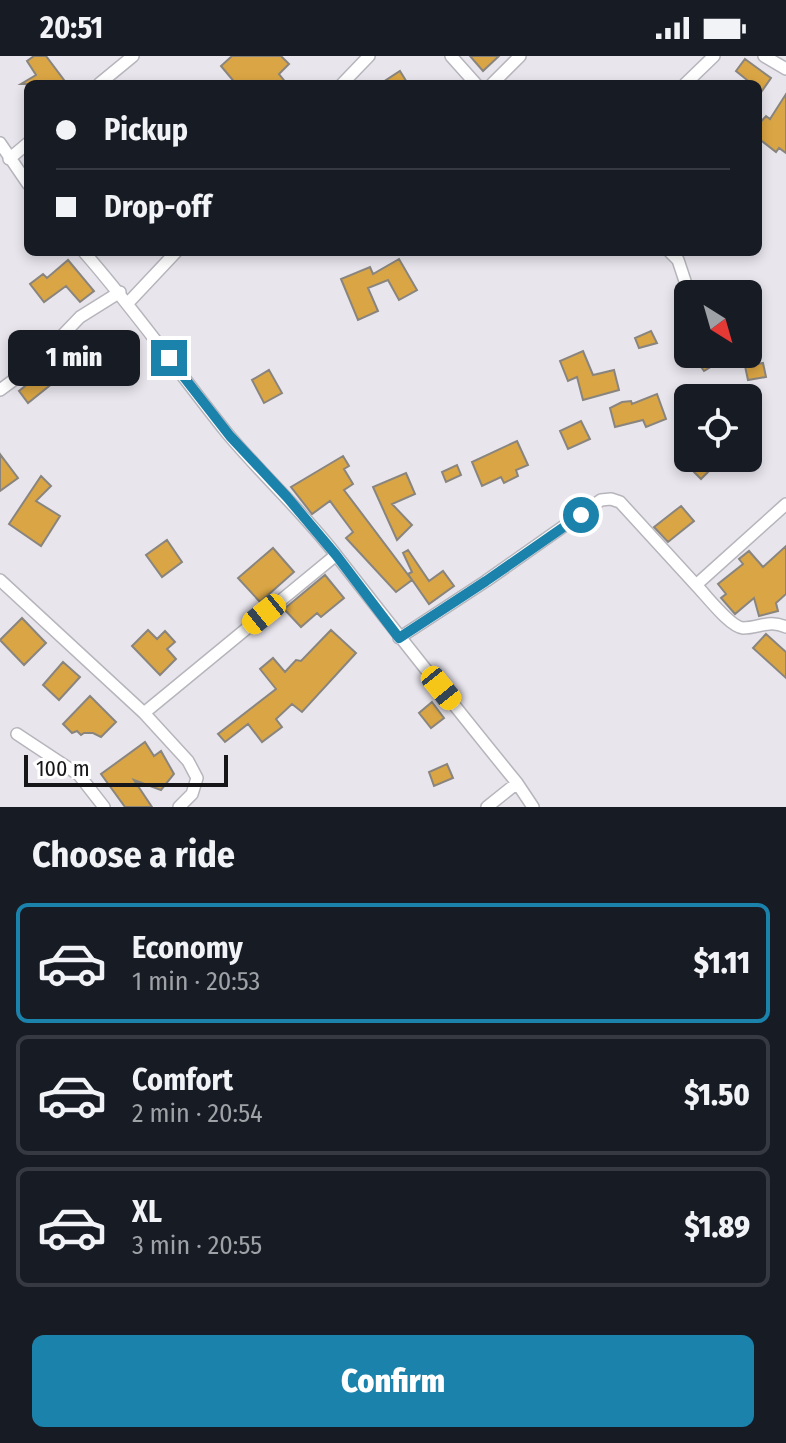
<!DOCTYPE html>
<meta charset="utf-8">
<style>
:root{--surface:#171b24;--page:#242831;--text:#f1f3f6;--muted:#9ea1a6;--line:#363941;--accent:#1b82ac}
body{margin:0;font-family:"Fira Sans Condensed",sans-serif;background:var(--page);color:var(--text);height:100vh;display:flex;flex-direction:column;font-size:30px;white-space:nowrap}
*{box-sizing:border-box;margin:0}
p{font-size:26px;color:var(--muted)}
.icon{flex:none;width:44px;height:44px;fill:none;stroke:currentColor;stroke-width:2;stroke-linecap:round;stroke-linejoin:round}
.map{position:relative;height:751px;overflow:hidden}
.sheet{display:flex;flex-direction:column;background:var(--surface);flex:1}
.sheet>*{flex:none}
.banner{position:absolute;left:24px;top:24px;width:738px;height:176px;border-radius:12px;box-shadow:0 4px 12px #0003;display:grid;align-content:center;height:176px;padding:0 32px;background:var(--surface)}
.needle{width:52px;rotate:143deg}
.fabs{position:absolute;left:674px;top:224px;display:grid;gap:16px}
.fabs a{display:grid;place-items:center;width:88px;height:88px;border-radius:12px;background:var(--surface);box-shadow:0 4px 12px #0003;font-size:40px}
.scale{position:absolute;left:24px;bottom:20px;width:204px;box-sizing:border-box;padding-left:8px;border:4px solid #161518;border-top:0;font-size:22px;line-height:28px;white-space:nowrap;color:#161518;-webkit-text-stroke:6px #fff;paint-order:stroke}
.end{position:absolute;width:36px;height:36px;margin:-18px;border:10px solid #1b82ac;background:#fff;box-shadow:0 0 0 4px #fff}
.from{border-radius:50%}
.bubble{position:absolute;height:56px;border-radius:12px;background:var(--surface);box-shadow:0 4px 12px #0003;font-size:26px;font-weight:800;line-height:56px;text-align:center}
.car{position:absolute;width:24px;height:48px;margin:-24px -12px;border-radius:10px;box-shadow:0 0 6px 2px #0007;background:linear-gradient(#f5c518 24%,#345 0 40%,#f5c518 0 76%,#345 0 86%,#f5c518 0)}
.banner b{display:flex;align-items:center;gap:28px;height:76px;font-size:30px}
.banner b+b{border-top:2px solid var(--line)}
.banner i{width:20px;height:20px;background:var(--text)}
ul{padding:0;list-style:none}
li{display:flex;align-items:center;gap:24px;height:120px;margin:0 16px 12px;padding:0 16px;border:4px solid var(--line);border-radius:12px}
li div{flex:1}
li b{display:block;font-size:30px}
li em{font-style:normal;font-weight:800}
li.selected{border-color:var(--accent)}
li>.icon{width:72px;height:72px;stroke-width:1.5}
h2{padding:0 32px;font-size:36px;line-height:96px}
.primary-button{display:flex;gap:16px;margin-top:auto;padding:16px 32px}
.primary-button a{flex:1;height:92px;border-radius:12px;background:var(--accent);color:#fff;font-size:32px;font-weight:800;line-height:92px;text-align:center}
.status{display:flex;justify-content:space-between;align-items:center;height:56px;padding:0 40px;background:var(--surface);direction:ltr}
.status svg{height:22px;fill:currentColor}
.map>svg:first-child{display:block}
</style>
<div class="status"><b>20:51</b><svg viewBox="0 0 49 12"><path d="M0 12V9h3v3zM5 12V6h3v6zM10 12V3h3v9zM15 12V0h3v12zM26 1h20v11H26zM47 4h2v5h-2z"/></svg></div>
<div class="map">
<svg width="786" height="751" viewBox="0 0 786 751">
<rect width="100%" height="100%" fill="#e8e5ed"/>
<path fill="#daa544" stroke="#89857e" stroke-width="2" d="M34 0H46L67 28H21L36 19 27 5Z
M232 0H281L289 8 279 18 287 28H236L221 10Z
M470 0H499L483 15Z
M745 3 771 22 762 35 758 28H752L736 15Z
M400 15 408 28H380Z
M786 38V97L779 92 776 96 758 82V69L766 60 770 63Z
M399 203 417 234 399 244 388 224 368 232 378 255 358 264 341 223 370 211 373 218Z
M68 204 94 235 80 246 66 230 44 246 30 228 43 218 47 222Z
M688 242V277L684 278 676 245Z
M651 275 657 287 639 292 635 282Z
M583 295 593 319 614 314 619 334 583 344 577 321 568 325 560 305Z
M692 298H706L714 309 704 315Z
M60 302 69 314 28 347 19 335Z
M763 307 766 321 748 324 745 310Z
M269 314 282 337 264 347 252 324Z
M657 338 666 363 646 371 643 364 615 371 610 352 622 346 631 345 632 348Z
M581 365 590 383 568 393 560 375Z
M517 385 528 409 516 414 518 420 504 427 501 421 482 430 472 406Z
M0 398 18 422 0 435Z
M343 400 349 410 344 413 353 428 344 434 412 524 396 536 346 482 353 476 330 445 312 458 291 431Z
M704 402H722L701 423 692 414Z
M457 409 461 419 446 426 442 416Z
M406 417 415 438 392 448 412 469 397 484 373 431Z
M41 420 51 430 36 445 60 460 41 490 9 468Z
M681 450 694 465 668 486 654 471Z
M167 484 182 506 162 521 146 499Z
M786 490V538L776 547 778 555 759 560 754 542 735 558 721 542 726 538 718 528 743 508 739 503 749 495 763 511Z
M273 492 294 516 260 546 238 522Z
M408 494 429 525 443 515 454 530 429 548 408 518 412 516 403 497Z
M325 519 344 542 321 561 317 557 301 571 284 553Z
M22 562 46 587 24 609 0 584Z
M148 574 157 583 165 575 175 586 167 593 176 603 160 619 132 590Z
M331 574 356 597 302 656 292 648 276 663 282 671 262 686 248 668 225 686 218 678 276 633 260 613 273 602 285 616 296 604 301 605Z
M766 578 786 596V622L753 592Z
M63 606 80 621 59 644 43 629Z
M90 640 116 666 101 681 93 677H84L81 679 77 675 72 677 63 668Z
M432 646 444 662 431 672 419 657Z
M145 686 154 700 161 695 174 718 161 734 134 724 152 751H125L101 718Z
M447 708 453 722 434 730 429 716Z"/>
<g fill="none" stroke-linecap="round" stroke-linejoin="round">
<defs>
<path id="minor" d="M451 0 476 28
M764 0 786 13
M99 28 133 0
M342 28 369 0
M492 28 520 0
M685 28 714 0
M0 87 28 128
M9 103 28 87
M84 196C135 254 179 317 227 377 262 419 303 456 336 499 396 576 456 652 517 727L533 751
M670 196 678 204 685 225
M128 247 176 196
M0 334 34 309 80 261 120 236
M0 524 144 657 188 705 197 722 192 738 179 751
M696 529C706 539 730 571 743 572 760 572 769 563 786 571
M399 582 486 525 601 444 611 443 620 446 696 529 786 448
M144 657 336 499
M17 678 79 719 104 751
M487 751 517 727"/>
</defs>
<use href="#minor" stroke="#b7b5bc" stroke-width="14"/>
<use href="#minor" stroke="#fff" stroke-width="11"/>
</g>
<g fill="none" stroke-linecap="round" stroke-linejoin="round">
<path stroke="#1b82ac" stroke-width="10" d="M169 302 230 380 287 441 336 499 399 582 486 525 581 459"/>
</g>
</svg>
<div class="fabs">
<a><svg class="needle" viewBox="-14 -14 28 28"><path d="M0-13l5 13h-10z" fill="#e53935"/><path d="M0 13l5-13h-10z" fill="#9ea1a6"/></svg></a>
<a><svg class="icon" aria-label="locate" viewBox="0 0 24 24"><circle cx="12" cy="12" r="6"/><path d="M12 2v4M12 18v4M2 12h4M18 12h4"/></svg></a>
</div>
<div class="scale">100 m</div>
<i class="end from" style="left:581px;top:459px"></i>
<i class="end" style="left:169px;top:302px"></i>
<div class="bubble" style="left:8px;top:274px;width:132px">1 min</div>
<i class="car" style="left:264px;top:558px;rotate:231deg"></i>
<i class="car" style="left:441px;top:632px;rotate:141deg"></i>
<div class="banner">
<b><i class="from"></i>Pickup</b>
<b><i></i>Drop-off</b>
</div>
</div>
<section class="sheet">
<h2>Choose a ride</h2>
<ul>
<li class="selected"><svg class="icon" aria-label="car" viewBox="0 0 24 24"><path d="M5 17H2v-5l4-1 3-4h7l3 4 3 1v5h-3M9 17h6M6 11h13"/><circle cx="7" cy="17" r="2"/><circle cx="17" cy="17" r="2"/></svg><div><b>Economy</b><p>1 min · 20:53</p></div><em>$1.11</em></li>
<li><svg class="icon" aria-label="car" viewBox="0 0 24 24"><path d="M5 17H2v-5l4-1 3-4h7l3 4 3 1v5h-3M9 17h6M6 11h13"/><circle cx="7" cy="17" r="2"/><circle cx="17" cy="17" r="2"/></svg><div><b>Comfort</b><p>2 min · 20:54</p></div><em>$1.50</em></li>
<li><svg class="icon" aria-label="car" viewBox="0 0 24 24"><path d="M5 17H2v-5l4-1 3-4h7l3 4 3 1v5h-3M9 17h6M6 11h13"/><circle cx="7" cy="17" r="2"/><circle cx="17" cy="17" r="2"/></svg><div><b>XL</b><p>3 min · 20:55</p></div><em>$1.89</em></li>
</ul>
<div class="primary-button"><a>Confirm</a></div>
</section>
